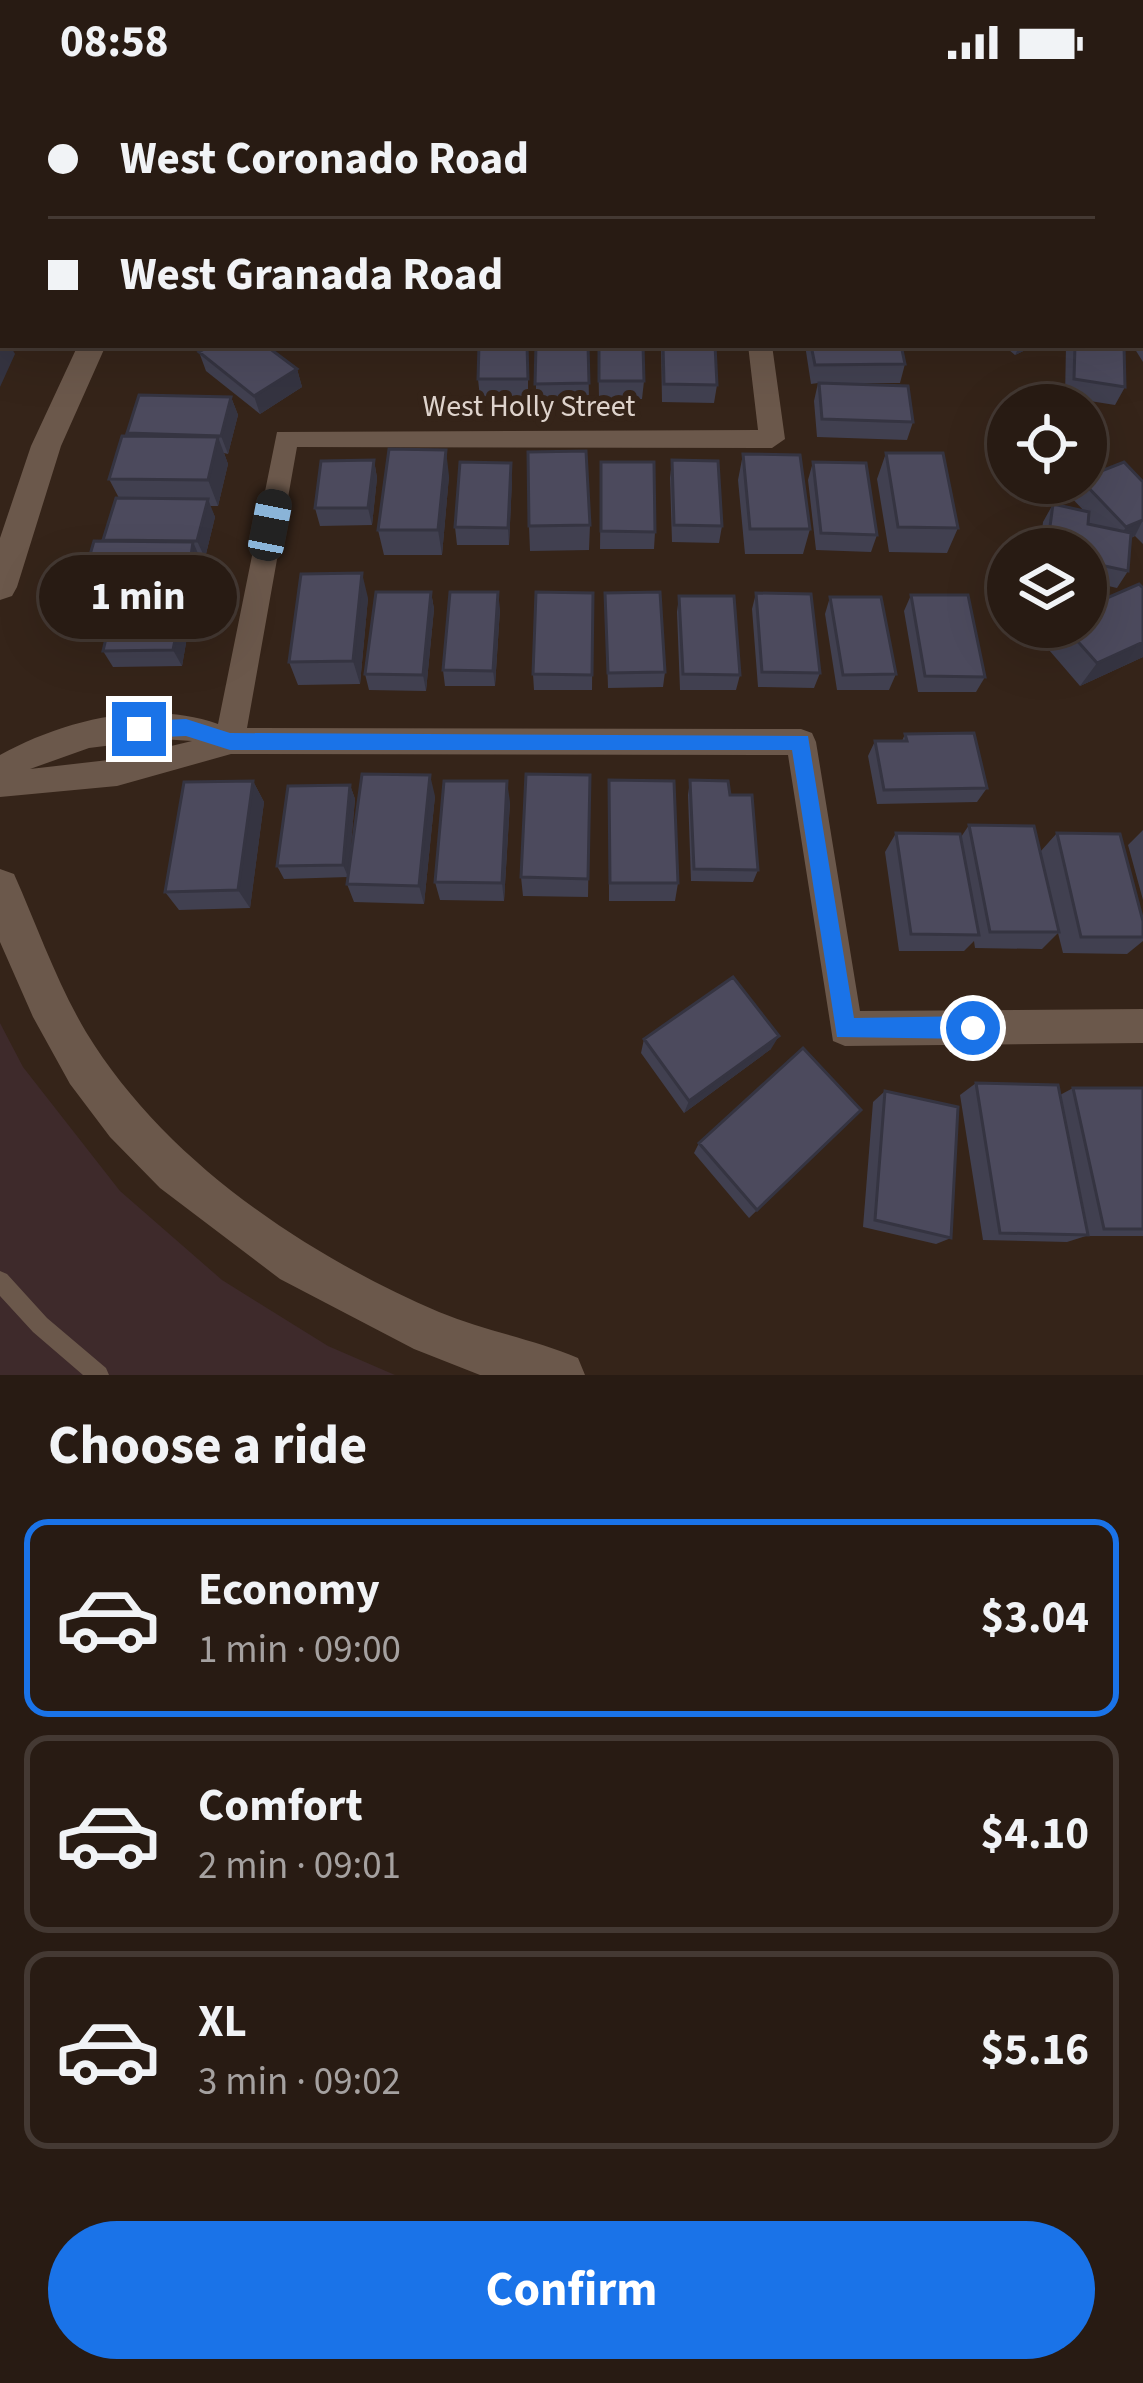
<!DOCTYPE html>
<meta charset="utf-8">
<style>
:root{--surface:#281b13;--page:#342821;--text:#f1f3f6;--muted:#a5a1a0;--line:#443933;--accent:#1a73e8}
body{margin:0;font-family:"Source Sans 3",sans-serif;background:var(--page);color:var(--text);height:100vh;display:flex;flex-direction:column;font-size:45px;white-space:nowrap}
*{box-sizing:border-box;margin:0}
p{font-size:39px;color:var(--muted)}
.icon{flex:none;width:66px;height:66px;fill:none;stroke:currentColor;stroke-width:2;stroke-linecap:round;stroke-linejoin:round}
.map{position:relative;height:1291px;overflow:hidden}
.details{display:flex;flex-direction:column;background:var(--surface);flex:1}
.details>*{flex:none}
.top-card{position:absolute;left:0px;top:0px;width:1143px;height:264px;box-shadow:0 12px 48px #0002,0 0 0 3px var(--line);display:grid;align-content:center;height:264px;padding:0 48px;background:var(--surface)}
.buttons{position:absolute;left:987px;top:300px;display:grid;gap:24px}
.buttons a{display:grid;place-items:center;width:120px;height:120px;border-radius:50%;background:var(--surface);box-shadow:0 12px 48px #0002,0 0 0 3px var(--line);font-size:60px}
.end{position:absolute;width:54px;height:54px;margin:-27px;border:15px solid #1a73e8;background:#fff;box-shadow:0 0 0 6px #fff}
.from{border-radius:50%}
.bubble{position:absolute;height:84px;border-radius:42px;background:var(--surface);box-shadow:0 12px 48px #0002,0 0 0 3px var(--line);font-size:39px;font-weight:700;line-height:84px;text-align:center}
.car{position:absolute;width:36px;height:72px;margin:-36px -18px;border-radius:15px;box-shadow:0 0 9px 3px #0007;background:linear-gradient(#222 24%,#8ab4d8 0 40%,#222 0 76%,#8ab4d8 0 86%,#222 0)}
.top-card b{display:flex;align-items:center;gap:42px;height:114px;font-size:45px}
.top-card b+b{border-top:3px solid var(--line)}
.top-card i{width:30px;height:30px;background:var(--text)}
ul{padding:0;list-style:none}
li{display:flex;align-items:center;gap:36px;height:198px;margin:0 24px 18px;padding:0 24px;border:6px solid var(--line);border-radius:24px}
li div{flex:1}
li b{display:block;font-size:45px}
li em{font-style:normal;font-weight:700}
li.active{border-color:var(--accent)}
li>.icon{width:108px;height:108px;stroke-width:1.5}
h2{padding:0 48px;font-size:54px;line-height:144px}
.button{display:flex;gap:24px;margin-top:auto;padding:24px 48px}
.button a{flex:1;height:138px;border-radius:72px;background:var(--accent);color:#fff;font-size:48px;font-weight:700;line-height:138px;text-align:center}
.status{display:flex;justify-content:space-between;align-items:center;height:84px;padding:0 60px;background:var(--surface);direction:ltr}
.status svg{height:33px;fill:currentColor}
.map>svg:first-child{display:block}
</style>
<div class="status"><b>08:58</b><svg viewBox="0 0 49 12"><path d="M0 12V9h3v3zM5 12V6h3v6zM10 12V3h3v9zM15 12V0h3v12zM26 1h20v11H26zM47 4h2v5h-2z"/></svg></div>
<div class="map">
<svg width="1143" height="1291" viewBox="0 0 1143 1291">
<rect width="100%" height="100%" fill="#352419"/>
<path fill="#3e2a2b" d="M0 939 23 983 120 1107 222 1196 328 1262 395 1291H0Z"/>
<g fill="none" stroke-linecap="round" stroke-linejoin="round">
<path fill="#6b584b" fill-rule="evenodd" d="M0 1187 7 1190 47 1234 106 1284 109 1291H83L33 1248 0 1212Z"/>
<path fill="#6b584b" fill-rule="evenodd" d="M60 0H80L59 3Z
M589 0H609L588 3Z
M995 0H1015L1017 3H997Z
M0 63H3V75H0Z
M1140 105 1143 106V120L1140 119Z
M3 111V128L0 129V112Z
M1143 147V163L1140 164V148Z
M0 228H3V244H0Z
M748 261H772L785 355 772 364 297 363 247 644 801 645 812 649 816 658 860 927 1143 925V959L845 962 833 957 788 671 231 670 117 702 0 713V671C64 636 148 615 218 640L277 348 758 346ZM161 655 192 657 117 675 30 685 89 664Z"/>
<path fill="#6b584b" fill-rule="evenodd" d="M367 0H393L365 3Z
M78 261H106L61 362 17 503 12 512 0 516V454L31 362Z
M0 785 14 790C38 844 56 897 86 948 164 1076 304 1170 439 1228 485 1247 533 1255 578 1274L585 1291H480L414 1265 280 1195 160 1104 110 1053 70 1000 33 933 0 858Z"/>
</g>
<path fill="#414050" d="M0 0H22L23 3H3V41H0Z
M1049 0H1125L1128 3H1050Z
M3 143V191L0 190V147Z
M1143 244V278L1133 262 1140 261V249Z
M528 261V313L480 314 478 295Z
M536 261H588L589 317 536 318Z
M598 261 644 297 642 315H599Z
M661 261H715L717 301 714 319 662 318Z
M805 261H901L905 280 900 299H838L913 338 907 356 817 353 814 317 818 299 811 300Z
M989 261H1036L1015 271 1003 261 995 265Z
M1066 261H1124L1125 303 1115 321 1065 313Z
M199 268 297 285 302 303 260 330 206 287Z
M231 313 238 331 228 370 224 369 228 380 218 422H210L215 433 205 474H200L204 483 198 530H187L190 536 182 582 113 583 103 567 112 529H94L80 505 104 457 119 414 109 395 128 352 127 349Z
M886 369 958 444 947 469 889 468 877 395Z
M743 370 810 445 803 470H745L738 396Z
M374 376 377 394 372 441 320 442 315 424Z
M672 376 722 442 719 459 672 458 670 394Z
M601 378 655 448 654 465H600Z
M813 378 877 451 871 468 816 466 808 396Z
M449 392 442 471H384L378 446Z
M512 396 509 461H457L455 443Z
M1143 398V460L1135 452 1131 454 1128 487 1117 504 1086 497V465H1040L1043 438 1053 420 1084 427 1070 412 1078 399Z
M590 441 589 466 530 467 529 442Z
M431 508 434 525 426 607 369 606 365 590Z
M593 509 592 606H534L533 590Z
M605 509 665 588 663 603 608 604Z
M756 509 820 589 814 604 758 603 752 525Z
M911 511 985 593 976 608H918L904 527Z
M679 512 740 591 736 606H680L677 528Z
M830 513 896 590 889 606H837L825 530Z
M368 514 360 600 298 601 289 578Z
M500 525 495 602H445L443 586Z
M1053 543H1086L1143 573 1080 602 1043 559Z
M905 650 987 704 977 718 877 720 868 672 875 657H902Z
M590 691 588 813 523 812 521 793Z
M609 696 678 799 675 817H609Z
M690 696 730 711 758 786 753 798 691 797 688 711Z
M253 697 264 718 250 824 179 826 165 808Z
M350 701 355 715 349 783 435 712 424 820 354 818 347 800 348 793 284 795 277 782Z
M510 718 504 817 440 816 435 798Z
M969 741 1040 768 1057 749 1143 837V857L1127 870 1063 869 1058 849 1042 865 975 864 974 857 964 867H899L885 768 896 749 961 753Z
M1143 746V816L1128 761Z
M644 955 771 965 684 1029 641 969Z
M976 999 1060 1011 1073 1004H1143V1152H1086L1067 1158 983 1156 960 1011Z
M885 1007 951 1154 936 1160 863 1143 873 1018Z
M861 1026 749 1134 694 1069 699 1059Z"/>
<path fill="#353441" d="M3 255V261H10L15 270 0 303V261Z
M1020 261H1036L1015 271Z
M297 285 302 303 260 330 254 312Z
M231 313 238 331 228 370 221 352Z
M218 353 228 380 218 422 208 396Z
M446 366 449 392 442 471 438 446Z
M374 376 377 394 372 441 368 424Z
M511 379 512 396 509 461 508 444Z
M208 415 215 433 205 474 197 457Z
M1143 436 1135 452 1115 460 1126 443Z
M193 458 204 483 198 530 186 506Z
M362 489 368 514 360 600 353 577Z
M431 508 434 525 426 607 423 591Z
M498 508 500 525 495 602 493 587Z
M182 520 190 536 182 582 173 566Z
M1143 558V573L1080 602 1097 579Z
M430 691 435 712 424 820 419 802Z
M253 697 264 718 250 824 238 806Z
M507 697 510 718 504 817 502 799Z
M350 701 355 715 348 793 343 781Z
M779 952 771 965 684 1029 689 1017Z"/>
<path fill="#4c4a5d" stroke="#353441" stroke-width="3" d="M0 0H16L15 3H3V22H0Z
M444 0H478L487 3H441Z
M498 0H530L526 3H494Z
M640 0H683V3H640Z
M690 0H734V3H690Z
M749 0H789V3H750Z
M813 0H856L857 3H814Z
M908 0H981L983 3H909Z
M1071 0H1125L1128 3H1074Z
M1140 18 1143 20V47L1140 48Z
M3 143V173H0V147Z
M211 261H265L297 285 254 312 199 268Z
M479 261H527L528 295H478Z
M536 261H588L589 299 535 300Z
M599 261H643L644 297H599Z
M663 261H715L717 301 664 300Z
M811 261H901L905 280 815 281Z
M1075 261H1124L1125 303 1074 295Z
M819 299 908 302 913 338 822 335Z
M139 311 231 313 221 352 127 349Z
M122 352 218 353 208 396 109 395Z
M389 365 446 366 438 446H378Z
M586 367 590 441 529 442 528 368Z
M886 369H943L958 444 898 443Z
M743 370 800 371 810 445H750Z
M374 376 368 424H315L321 377Z
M672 376 718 377 722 442 674 441Z
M460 378 511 379 508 444 455 443Z
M601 378H654L655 448 601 447Z
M813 378 866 379 877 451 821 449Z
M1124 378 1143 398V436L1126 443 1084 399H1086V393Z
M116 414 208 415 197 457 103 456Z
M1053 420 1089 428 1088 440 1131 449 1128 487 1086 478V465H1047Z
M94 457 193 458 186 506 80 505Z
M362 489 353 577 289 578 301 490Z
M1139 500 1143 504V558L1097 579 1065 543H1086V523Z
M376 508H431L423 591 365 590Z
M450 508H498L493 587 443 586Z
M536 508 593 509 592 591 533 590Z
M660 508 665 588 608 589 605 509Z
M756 509 811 510 820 589 762 588Z
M911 511H968L985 593 925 592Z
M679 512H734L740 591 683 590Z
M830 513H881L896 590 843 591Z
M182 520 173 566 103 567 114 521Z
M974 649 987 704 884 706 875 657H907L905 650Z
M362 690 430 691 419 802 347 800Z
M526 690 590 691 588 795 521 793Z
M609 696 674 697 678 799H610Z
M690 696 728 697 730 711H752L758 786 694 785Z
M253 697 238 806 165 808 184 698Z
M444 697H507L502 799 435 798Z
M350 701 343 781 277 782 288 702Z
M969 741 1034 742 1059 848H990Z
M896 749 960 750 979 851 911 850Z
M1057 749 1120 750 1143 837V853H1081Z
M733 893 779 952 689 1017 644 955Z
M803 964 861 1026 757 1126 699 1059Z
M976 999 1058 1001 1088 1151 1000 1149Z
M1073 1004H1143V1145H1104Z
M885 1007 958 1023 951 1154 875 1136Z"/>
<path fill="#1a73e8" d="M186 635 230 649 808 652 854 934 973 932 984 944 973 955 837 953 792 666H230L186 652 139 654 129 645 139 637Z"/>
<g text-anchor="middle" stroke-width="12" stroke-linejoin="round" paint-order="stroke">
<g font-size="30" fill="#dfd4cd" stroke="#352419">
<text x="529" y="332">West Holly Street</text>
</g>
</g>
</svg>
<div class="buttons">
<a><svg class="icon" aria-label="locate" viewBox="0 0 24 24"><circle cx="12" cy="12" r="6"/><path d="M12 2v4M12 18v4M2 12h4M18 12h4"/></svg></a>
<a><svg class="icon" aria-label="layers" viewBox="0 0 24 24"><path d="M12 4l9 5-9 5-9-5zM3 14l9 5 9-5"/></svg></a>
</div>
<i class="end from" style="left:973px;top:944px"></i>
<i class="end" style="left:139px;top:645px"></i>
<div class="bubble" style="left:39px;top:471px;width:198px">1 min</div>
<i class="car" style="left:270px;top:441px;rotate:11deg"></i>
<div class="top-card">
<b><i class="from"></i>West Coronado Road</b>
<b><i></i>West Granada Road</b>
</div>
</div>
<section class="details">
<h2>Choose a ride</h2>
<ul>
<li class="active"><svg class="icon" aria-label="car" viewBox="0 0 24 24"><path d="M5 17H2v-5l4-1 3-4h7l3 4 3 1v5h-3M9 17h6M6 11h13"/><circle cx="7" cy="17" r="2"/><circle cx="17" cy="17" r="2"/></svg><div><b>Economy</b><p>1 min · 09:00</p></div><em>$3.04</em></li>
<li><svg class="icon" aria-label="car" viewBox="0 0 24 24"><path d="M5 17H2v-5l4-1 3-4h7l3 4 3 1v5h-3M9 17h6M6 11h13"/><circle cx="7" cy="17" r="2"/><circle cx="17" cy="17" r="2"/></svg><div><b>Comfort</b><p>2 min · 09:01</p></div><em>$4.10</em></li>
<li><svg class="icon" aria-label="car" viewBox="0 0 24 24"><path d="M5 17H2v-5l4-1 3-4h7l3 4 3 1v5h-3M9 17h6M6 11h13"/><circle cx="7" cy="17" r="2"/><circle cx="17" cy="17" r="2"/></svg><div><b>XL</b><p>3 min · 09:02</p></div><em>$5.16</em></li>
</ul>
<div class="button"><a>Confirm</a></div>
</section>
